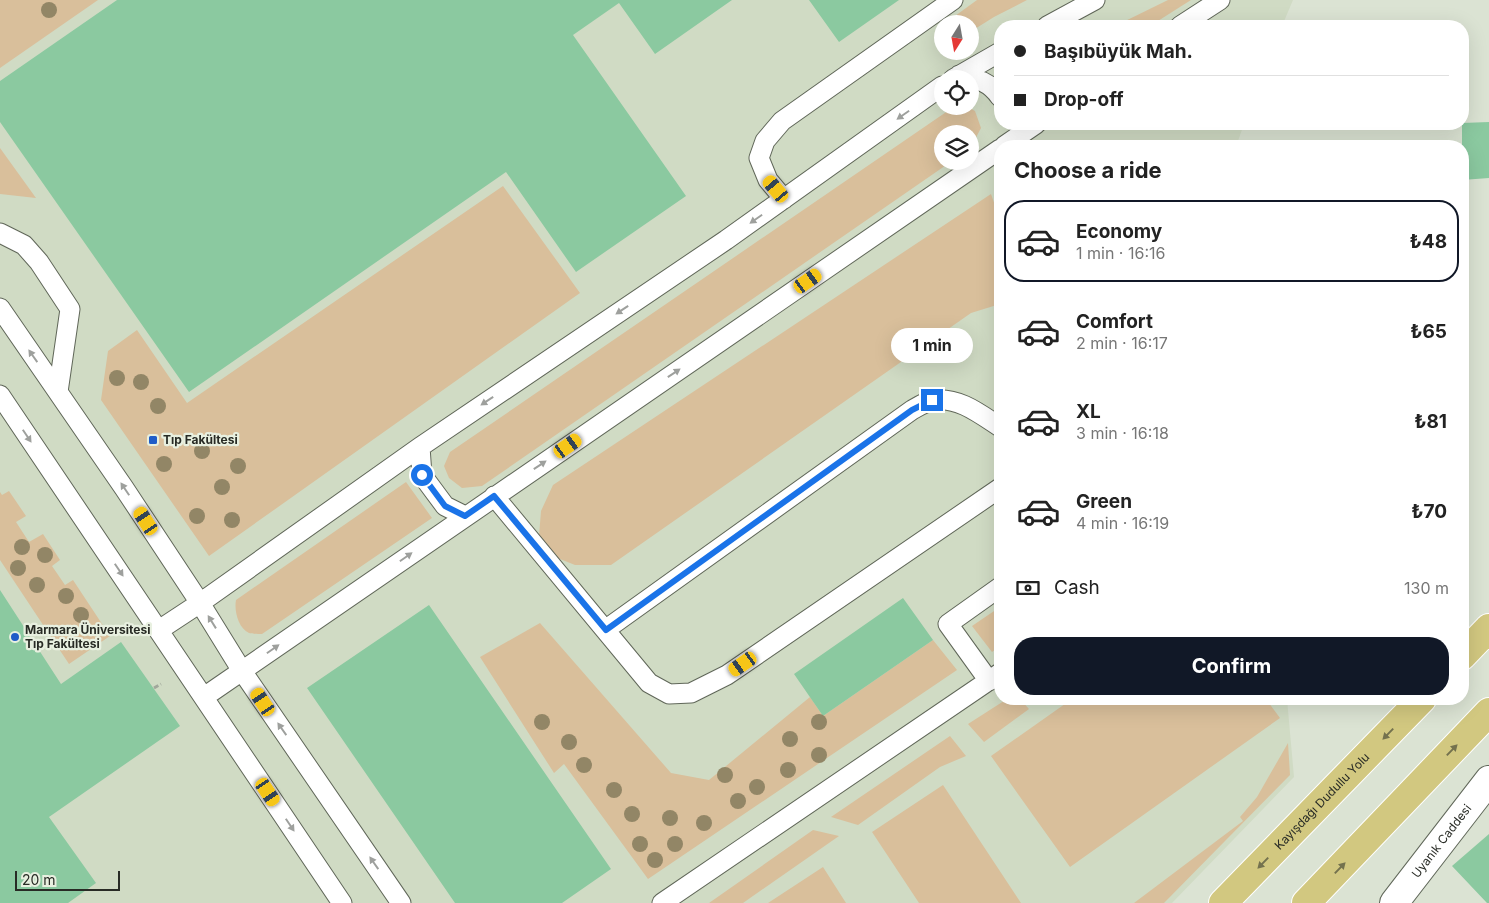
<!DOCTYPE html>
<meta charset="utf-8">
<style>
:root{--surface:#fff;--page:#f2f2f2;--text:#222;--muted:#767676;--line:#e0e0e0;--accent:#111827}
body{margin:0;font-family:Inter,sans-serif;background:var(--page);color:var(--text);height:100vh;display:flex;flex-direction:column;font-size:19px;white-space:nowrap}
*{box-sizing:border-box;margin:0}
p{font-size:16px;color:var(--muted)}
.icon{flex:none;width:28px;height:28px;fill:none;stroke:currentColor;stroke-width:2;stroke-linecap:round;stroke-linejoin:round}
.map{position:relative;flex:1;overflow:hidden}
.details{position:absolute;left:994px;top:140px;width:475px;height:565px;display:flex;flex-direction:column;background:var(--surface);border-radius:20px;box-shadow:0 5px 20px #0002}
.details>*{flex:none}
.hud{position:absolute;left:994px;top:20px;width:475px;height:110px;border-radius:20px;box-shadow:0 5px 20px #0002;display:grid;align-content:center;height:110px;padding:0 20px;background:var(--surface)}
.needle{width:32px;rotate:191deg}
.buttons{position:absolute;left:934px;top:15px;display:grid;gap:10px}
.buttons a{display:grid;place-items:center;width:45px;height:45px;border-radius:50%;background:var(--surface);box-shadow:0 5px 20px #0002;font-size:25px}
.scale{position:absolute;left:15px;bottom:12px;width:105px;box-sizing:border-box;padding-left:5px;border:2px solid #282b25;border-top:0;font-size:14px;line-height:18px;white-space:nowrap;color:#282b25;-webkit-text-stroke:4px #e8f0e0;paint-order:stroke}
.end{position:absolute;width:22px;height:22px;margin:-11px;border:6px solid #1a73e8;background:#fff;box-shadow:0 0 0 2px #fff}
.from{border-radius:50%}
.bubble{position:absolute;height:35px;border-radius:18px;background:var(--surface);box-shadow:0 5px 20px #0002;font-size:16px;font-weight:700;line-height:35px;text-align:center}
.car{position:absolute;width:15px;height:30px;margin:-15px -8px;border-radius:6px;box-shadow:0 0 4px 1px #0007;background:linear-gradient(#f5c518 24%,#345 0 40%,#f5c518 0 76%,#345 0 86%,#f5c518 0)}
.hud b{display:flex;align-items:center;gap:18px;height:48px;font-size:19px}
.hud b+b{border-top:1px solid var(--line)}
.hud i{width:12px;height:12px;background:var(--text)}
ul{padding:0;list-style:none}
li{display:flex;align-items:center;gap:15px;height:82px;margin:0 10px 8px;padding:0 10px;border:2px solid transparent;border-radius:20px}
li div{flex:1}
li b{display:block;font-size:19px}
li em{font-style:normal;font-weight:700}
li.selected{border-color:var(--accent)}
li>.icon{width:45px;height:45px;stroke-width:1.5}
h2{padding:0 20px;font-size:22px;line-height:60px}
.pay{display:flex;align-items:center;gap:12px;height:55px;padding:0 20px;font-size:19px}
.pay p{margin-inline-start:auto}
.action{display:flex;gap:10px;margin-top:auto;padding:10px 20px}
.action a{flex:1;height:58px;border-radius:20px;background:var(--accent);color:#fff;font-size:20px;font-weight:700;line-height:58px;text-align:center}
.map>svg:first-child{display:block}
</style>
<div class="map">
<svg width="1489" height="903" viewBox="0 0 1489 903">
<rect width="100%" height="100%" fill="#dbe3d3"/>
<path fill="#d0dbc4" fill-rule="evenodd" d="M0 0H1293L1282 26H1000V124H1244L1238 141V146H1000V699H1287L1294 777 1172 903H0ZM942 24H970V51H942ZM942 79H970V106H942ZM942 134H970V161H942Z"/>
<path fill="#d9bf9b" d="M0 0H98L0 68Z
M977 0H1027L994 17 970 32V24H944Z
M1168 0H1191L1150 26H1115Z
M955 106H966L975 111 981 128 971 147 970 148V134H942V161H952L482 486 462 488 449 478 444 466 450 452Z
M0 148 36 198 0 194Z
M503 186 580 293 209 556 101 400 108 351 137 330 187 403Z
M991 194 1000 220V304L971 313 611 565H575L555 557 539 536 541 511 553 485Z
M406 482 432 518 262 634C258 634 252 634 249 633 238 628 234 610 236 600Z
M9 491 26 516 16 522 29 542 43 534 60 560 52 566 65 585 73 580 110 636 69 664 0 560V492L2 495Z
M1000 607V646L992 652 972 626Z
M540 623 671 773 709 780 810 697 823 716 933 640 957 670 648 879 564 764 554 773 480 657Z
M1007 699H1020L1029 709 984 742 968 724Z
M1072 699H1266L1280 718 1070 867 991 756Z
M950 736 966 756 940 767 858 825 831 817Z
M1288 743 1290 775 1164 903H1134L1243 821 1240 817 1257 797Z
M943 785 1021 903H919L872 832Z
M813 830 839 836 743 903H709Z
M823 867 846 903H768Z"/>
<path fill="#8bc9a0" d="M117 0H732L655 54 619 3 573 35 686 196 576 272 506 172 189 392 0 122V81Z
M809 0H899L839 42Z
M1489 122V178L1462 180V123Z
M0 590 61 684 121 642 180 726 49 817 96 883 68 903H0Z
M903 598 933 640 823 716 794 674Z
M429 605 611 869 562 903H455L307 688Z
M1489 834V903H1487L1452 866Z"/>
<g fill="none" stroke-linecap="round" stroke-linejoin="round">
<defs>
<path id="service" d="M1047 26 1095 0
M1180 26 1220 0
M959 75C977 79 989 81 1000 97
M953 79 1000 52
M1004 146 1036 124
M784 199 768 180 759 158 765 141 782 121 953 0
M0 233 24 245 39 262 70 309 58 392
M0 308 124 488 200 603 242 671 401 903
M0 395 342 903
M420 447 422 475 445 506 465 516
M494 496 649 683 669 694 691 693 727 675 1000 488
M159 630 200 603 420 447 726 240 942 86
M605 630 912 410C919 406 927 401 934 400 959 397 980 414 1000 427
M989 681 948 624 1000 587
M204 697 1000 149
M662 903 1000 673"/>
<g id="minor">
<path id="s1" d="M1394 903 1489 780"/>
</g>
<g id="primary">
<path d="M1462 656 1489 628"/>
<path id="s2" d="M1223 903 1422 699"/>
<path d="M1306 903 1489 712"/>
</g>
</defs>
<use href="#service" stroke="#606759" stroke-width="21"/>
<use href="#minor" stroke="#606759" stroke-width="30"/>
<use href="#primary" stroke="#fff" stroke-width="30"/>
<path stroke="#a1a79b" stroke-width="3" stroke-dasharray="5 2.5" stroke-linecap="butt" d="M154 688 161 684"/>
<use href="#service" stroke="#fff" stroke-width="19"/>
<use href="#minor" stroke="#fff" stroke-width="28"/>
<use href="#primary" stroke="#d2c880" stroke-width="28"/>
</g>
<g fill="#928666">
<circle cx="49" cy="10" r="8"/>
<circle cx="117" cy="378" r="8"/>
<circle cx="141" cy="382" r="8"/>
<circle cx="158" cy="406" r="8"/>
<circle cx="202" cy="451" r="8"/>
<circle cx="164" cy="464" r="8"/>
<circle cx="238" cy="466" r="8"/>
<circle cx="222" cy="487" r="8"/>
<circle cx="197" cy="516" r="8"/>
<circle cx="232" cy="520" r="8"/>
<circle cx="22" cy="547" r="8"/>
<circle cx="45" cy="555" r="8"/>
<circle cx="18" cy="568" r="8"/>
<circle cx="37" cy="585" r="8"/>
<circle cx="66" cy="596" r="8"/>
<circle cx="81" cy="615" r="8"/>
<circle cx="542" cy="722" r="8"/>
<circle cx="819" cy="722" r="8"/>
<circle cx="790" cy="739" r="8"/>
<circle cx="569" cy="742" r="8"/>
<circle cx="819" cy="755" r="8"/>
<circle cx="584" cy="765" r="8"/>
<circle cx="788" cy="770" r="8"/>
<circle cx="725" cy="775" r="8"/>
<circle cx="757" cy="787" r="8"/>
<circle cx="614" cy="790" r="8"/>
<circle cx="738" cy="801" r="8"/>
<circle cx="632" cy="814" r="8"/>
<circle cx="670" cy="818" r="8"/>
<circle cx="704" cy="823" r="8"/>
<circle cx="640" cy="844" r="8"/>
<circle cx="675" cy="844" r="8"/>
<circle cx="655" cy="860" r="8"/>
</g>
<defs><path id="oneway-solid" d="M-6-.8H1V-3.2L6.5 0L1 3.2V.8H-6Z" transform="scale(1.25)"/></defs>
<g fill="#9ea09d">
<use href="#oneway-solid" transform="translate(903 115) rotate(145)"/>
<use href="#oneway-solid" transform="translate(756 219) rotate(145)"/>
<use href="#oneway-solid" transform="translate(622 310) rotate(146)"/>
<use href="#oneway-solid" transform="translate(33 356) rotate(-125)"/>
<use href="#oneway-solid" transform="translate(674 373) rotate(-34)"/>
<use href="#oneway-solid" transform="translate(487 401) rotate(146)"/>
<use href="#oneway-solid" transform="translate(27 436) rotate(56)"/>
<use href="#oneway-solid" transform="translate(540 465) rotate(-34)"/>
<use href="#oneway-solid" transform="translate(125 489) rotate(-124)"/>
<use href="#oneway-solid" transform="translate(406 557) rotate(-35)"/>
<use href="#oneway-solid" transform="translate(119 570) rotate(56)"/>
<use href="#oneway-solid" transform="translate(212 622) rotate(-122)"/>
<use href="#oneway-solid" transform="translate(273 649) rotate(-35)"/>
<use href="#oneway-solid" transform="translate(282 729) rotate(-125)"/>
<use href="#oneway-solid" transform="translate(290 825) rotate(56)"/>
<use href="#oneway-solid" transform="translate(374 863) rotate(-125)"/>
</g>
<g fill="#74724e">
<use href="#oneway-solid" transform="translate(1388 734) rotate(134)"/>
<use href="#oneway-solid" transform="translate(1452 750) rotate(-46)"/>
<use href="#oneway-solid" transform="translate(1263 863) rotate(134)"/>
<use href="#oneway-solid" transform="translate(1340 868) rotate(-46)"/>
</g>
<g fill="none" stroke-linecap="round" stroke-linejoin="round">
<path stroke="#1a73e8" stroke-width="6" d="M422 475 445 506 465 516 494 496 606 630 912 410 932 400"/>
</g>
<g fill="#1f5cc8" stroke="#e8f0e0" stroke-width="2">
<rect x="148" y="435" width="10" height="10" rx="2.5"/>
<circle cx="15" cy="637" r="5"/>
</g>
<g text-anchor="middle" stroke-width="4.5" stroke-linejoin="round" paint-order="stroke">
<g font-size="12" font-weight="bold" fill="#282b25" stroke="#e8f0e0" text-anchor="start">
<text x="163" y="444">Tıp Fakültesi</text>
<text x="25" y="634">Marmara Üniversitesi<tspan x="25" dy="14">Tıp Fakültesi</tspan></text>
</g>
<g font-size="12" fill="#282b25" stroke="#e8f0e0">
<text dy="4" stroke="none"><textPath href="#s2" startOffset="142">Kayışdağı Dudullu Yolu</textPath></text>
<text dy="4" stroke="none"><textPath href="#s1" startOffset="78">Uyanık Caddesi</textPath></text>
</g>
</g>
</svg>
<div class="buttons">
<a><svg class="needle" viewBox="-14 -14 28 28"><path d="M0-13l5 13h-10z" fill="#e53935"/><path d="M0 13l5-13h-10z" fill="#767676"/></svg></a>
<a><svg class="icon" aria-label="locate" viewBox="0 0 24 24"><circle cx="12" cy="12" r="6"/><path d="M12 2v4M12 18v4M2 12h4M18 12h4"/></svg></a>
<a><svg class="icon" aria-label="layers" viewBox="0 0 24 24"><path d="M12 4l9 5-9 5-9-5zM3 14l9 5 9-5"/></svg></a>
</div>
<div class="scale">20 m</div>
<i class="end from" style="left:422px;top:475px"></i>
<i class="end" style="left:932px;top:400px"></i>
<div class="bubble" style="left:891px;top:328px;width:82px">1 min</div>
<i class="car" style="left:776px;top:189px;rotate:320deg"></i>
<i class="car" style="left:808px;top:281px;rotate:55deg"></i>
<i class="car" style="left:568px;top:446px;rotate:55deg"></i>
<i class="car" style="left:146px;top:521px;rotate:327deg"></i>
<i class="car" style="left:743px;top:664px;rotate:235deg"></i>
<i class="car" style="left:263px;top:702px;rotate:326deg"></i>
<i class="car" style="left:268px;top:792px;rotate:146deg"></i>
<div class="hud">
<b><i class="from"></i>Başıbüyük Mah.</b>
<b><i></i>Drop-off</b>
</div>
<section class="details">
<h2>Choose a ride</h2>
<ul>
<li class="selected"><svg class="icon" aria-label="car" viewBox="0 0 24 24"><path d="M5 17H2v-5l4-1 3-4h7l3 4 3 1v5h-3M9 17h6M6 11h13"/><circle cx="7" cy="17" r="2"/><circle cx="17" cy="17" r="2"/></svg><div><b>Economy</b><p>1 min · 16:16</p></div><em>₺48</em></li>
<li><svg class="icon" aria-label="car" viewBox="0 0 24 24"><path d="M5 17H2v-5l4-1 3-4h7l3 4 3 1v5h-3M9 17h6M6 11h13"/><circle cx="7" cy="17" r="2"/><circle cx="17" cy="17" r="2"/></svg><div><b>Comfort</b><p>2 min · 16:17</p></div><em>₺65</em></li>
<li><svg class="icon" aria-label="car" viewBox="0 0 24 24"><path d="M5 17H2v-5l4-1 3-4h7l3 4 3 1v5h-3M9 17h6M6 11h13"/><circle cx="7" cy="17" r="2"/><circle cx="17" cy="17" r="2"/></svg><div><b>XL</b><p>3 min · 16:18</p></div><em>₺81</em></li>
<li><svg class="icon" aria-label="car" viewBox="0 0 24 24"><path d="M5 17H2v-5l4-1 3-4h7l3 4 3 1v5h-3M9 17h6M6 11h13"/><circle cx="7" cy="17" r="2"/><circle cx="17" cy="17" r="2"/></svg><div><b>Green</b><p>4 min · 16:19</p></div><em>₺70</em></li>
</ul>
<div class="pay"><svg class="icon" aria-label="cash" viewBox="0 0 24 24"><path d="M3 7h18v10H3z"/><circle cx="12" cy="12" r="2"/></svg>Cash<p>130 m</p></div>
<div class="action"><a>Confirm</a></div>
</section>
</div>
